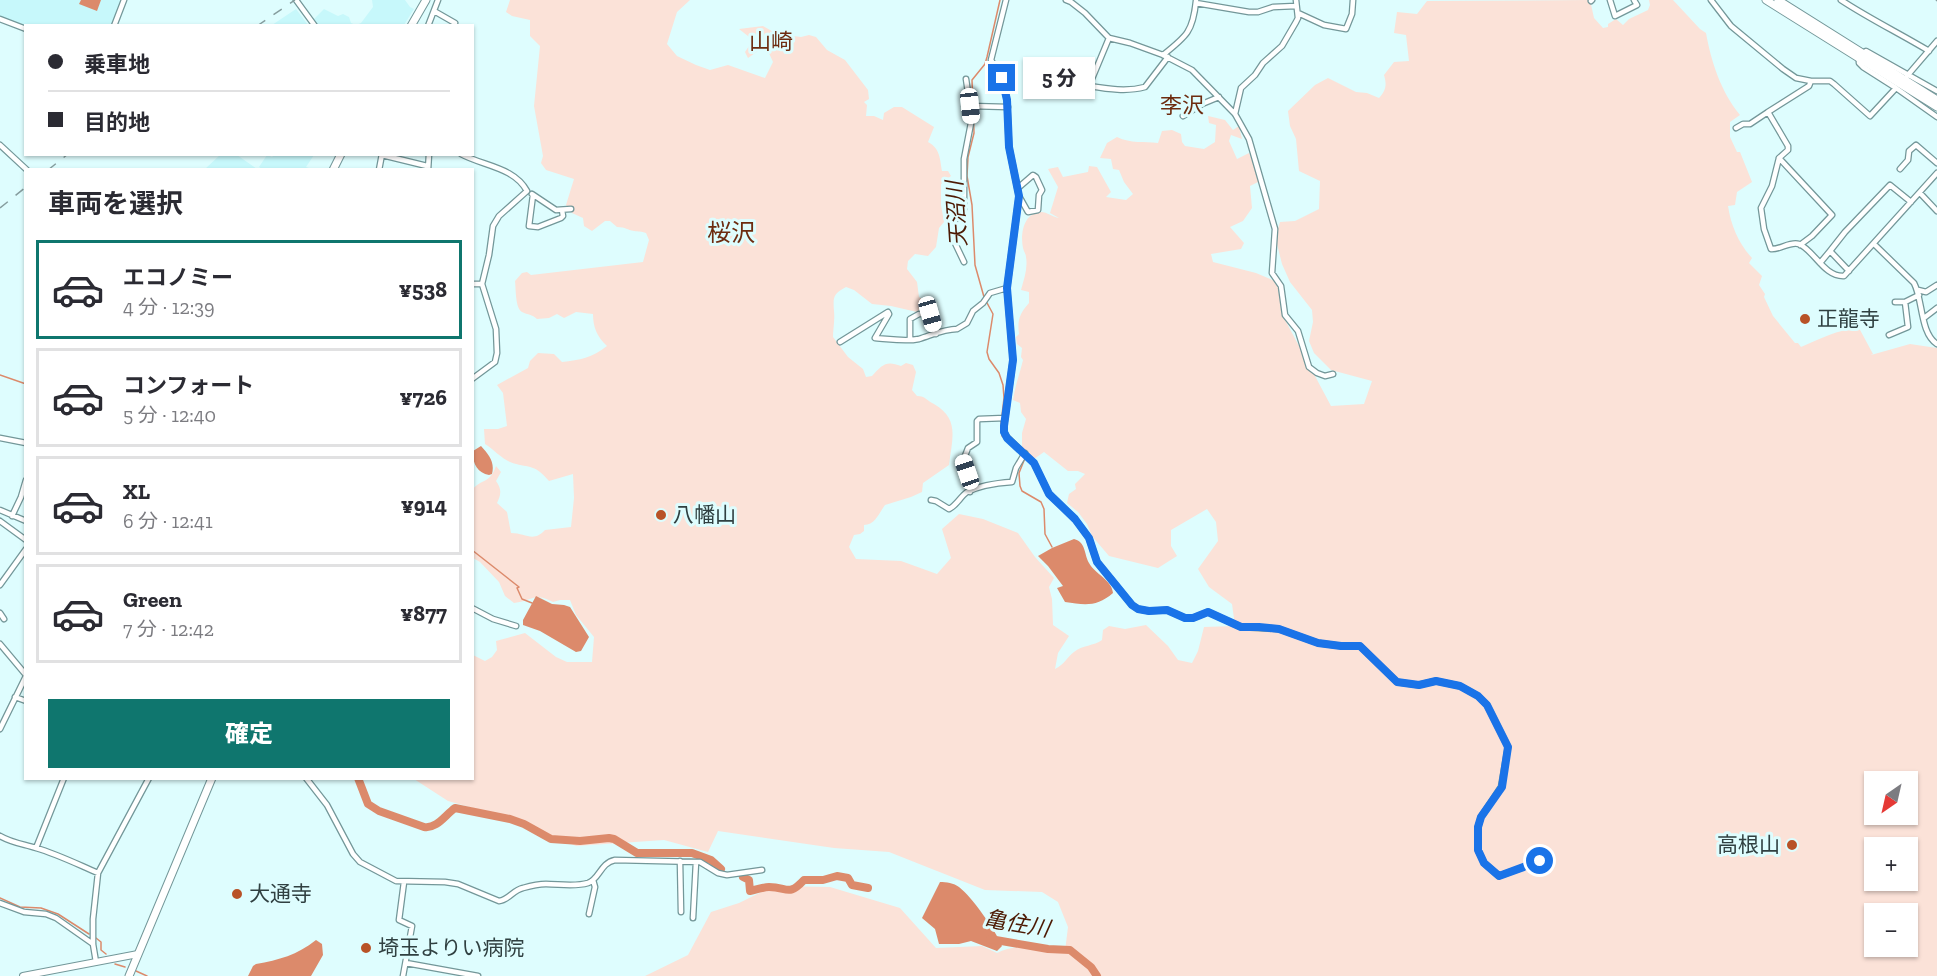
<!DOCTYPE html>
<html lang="ja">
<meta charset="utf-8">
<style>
:root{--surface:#fff;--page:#f7f7f7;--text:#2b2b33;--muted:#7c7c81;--line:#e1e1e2;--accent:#0f766e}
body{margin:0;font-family:"Zilla Slab","Noto Sans JP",serif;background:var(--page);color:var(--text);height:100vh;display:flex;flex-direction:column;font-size:22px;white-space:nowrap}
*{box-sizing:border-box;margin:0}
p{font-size:20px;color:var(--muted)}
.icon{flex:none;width:33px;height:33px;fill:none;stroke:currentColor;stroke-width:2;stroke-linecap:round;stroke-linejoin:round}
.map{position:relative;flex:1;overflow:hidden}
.panel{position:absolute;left:24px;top:168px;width:450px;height:612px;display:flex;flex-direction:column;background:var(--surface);border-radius:0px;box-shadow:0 2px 4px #0004}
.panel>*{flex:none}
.guide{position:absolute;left:24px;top:24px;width:450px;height:132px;border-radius:0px;box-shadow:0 2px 4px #0004;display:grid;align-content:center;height:132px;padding:0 24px;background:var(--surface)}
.needle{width:39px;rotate:214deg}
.buttons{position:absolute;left:1864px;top:771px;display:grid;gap:12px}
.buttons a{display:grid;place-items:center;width:54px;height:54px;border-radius:0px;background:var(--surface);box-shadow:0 2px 4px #0004;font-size:30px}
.end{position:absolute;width:27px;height:27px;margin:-14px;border:8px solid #1a73e8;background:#fff;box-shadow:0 0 0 3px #fff}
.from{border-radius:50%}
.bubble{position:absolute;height:42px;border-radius:0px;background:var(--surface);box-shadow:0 2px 4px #0004;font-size:20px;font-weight:800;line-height:42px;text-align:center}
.car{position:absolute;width:18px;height:36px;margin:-18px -9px;border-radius:8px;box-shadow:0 0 4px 2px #0007;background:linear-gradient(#fff 24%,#345 0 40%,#fff 0 76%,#345 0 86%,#fff 0)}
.guide b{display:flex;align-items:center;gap:21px;height:57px;font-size:22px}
.guide b+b{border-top:2px solid var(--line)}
.guide i{width:15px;height:15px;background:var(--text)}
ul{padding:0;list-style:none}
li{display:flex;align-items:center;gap:18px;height:99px;margin:0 12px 9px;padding:0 12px;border:3px solid var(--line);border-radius:0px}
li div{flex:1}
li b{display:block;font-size:22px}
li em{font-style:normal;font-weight:800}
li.on{border-color:var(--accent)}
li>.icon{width:54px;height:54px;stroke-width:1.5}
h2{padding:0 24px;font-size:27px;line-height:72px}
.cta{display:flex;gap:12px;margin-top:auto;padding:12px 24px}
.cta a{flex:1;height:69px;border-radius:0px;background:var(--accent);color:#fff;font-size:24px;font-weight:800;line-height:69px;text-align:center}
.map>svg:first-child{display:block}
</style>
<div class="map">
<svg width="1937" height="976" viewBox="0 0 1937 976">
<rect width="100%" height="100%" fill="#defdfe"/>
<path fill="#c7f8fb" d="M0 0H121L111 25 26 26 25 27 0 17Z
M372 0H405L410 7 414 9 404 25H319L313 20 324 9 338 16 343 14 349 17 351 23 356 25 361 23 373 7Z
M296 9 308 25H272Z
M221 154 237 155 257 169H205Z
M267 155 272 157 274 155H314L306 167 312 169H262L259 167Z"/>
<path fill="#fbe2d8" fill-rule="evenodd" d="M510 0H690L677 12 667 44 677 56 696 65 710 70 728 65 765 78 773 62 768 51H758L748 58 745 52 753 40 739 29 763 26 777 34 801 37 809 35 816 37 827 50 845 60 868 90 869 99 864 102 867 105 866 116H874L883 120 884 113 894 107H902L934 127 928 142C940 148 940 159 942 171H948L951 176 941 184V205L944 222 939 228 936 247 928 256 915 254 908 261 907 269 917 282 919 297 927 302 917 312 891 306 872 304 854 290 846 287C833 294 833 297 834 311 835 320 833 329 833 337L848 357 863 369 866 377 872 376C882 365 886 360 901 366L906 363 913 365 916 372 912 390 917 396C926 396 927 401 934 404 960 419 952 439 949 465L923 483 922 492 911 497 885 505C879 513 875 525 864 525V531L860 534 854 535 849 547 856 559 901 561 937 574 951 558 942 529 959 514 983 519 1018 533 1035 557 1054 578 1049 587 1052 599 1053 625 1069 636 1058 653 1055 669C1064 665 1067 657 1074 652 1082 645 1094 646 1102 640L1103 630 1109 626 1125 629 1146 625 1168 646 1178 660 1192 663 1198 651 1204 627 1235 626 1232 604 1209 587 1198 569 1218 541 1216 522 1207 509 1171 530V546L1177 556 1158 568 1109 556 1092 536 1087 524 1078 512 1067 503 1069 494 1076 489 1075 484 1085 474 1078 471H1068L1044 452 1034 459 1022 448V433L1026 419 1021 412 1020 403 1013 400C1015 386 1020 373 1023 360L1021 357 1022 348 1017 344 1016 337 1019 334C1017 320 1020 313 1029 303V292L1021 290C1024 279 1028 268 1026 257 1026 254 1024 252 1023 248 1020 234 1024 212 1041 212 1047 212 1053 217 1059 218L1050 213 1058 187 1048 169 1058 167 1063 177 1088 172 1089 166 1097 167 1111 192 1106 197 1126 200 1133 194 1124 182 1119 170 1113 169 1111 159 1100 158 1107 143 1117 137C1131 144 1144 141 1158 143L1162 131 1172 130 1181 134 1182 142 1185 146 1204 149 1215 142 1216 125 1209 123 1208 116 1225 120 1233 130 1239 126 1242 139 1231 135 1229 141 1237 159 1249 153 1260 181 1250 186 1252 208 1243 221 1230 227 1244 243 1241 249 1211 254 1213 262 1256 273 1277 282 1283 316 1331 406 1364 404 1372 381 1331 370 1314 353 1309 341 1313 322 1312 310 1290 282 1282 264 1277 244V232L1280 222 1295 221 1319 209 1320 181 1299 171 1296 139 1290 126 1288 111 1315 85 1328 78 1356 92 1367 93 1379 98C1386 90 1387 85 1384 75L1394 62 1409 61 1406 35 1394 33 1397 12 1417 14 1427 1 1590 0 1594 18 1603 28 1608 27V24L1616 19 1623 25 1629 19 1648 10 1650 5 1649 0H1673L1700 29 1706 33C1711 61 1721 92 1740 115L1730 122V137L1737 152H1740L1752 182 1737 192 1735 205 1728 206C1731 226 1739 244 1752 258L1749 263 1762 276 1759 285 1765 294 1764 297 1773 316 1795 343H1798L1801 347C1817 340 1839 329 1859 328L1873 354 1871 355 1910 344 1937 348V976H645L688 955 711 912 739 903 774 886 830 887 900 908 936 948 982 946 997 953C1017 942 1043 949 1065 951L1068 927 1058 902 1042 892 985 890 889 852 834 848 718 831 708 852 664 840 576 846 509 818 448 801 414 779 472 778 473 655 485 661 492 657 497 650 496 641 525 633 556 657 567 662H592L594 637 576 615 570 600H560L553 602C533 592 533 601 514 603L505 596 499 582 480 562 473 558V489C481 479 490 484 496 466L501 472 496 481C502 489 501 495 497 503L507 512 511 533C526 533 533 543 545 530L571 527 574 498 573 474 549 481C533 462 528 469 510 462 501 458 493 449 485 444L484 429H498L507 426 503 393 497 385 528 368 530 361 538 353 554 354 562 362C580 360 592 358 607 346 597 337 593 327 593 314L576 312 564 318 557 314 549 318 537 319C532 314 528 315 522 312 515 308 516 288 515 281L522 273 527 272 531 275 643 262 649 240 646 233C641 231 639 232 634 231 627 230 626 227 617 227L610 221H605L592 231 584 226 583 218 572 213 566 205 574 179 546 170 541 163 543 156 534 106 540 46 530 36V20L512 16 506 12ZM1875 782H1908V814H1875ZM1875 848H1908V880H1875ZM1875 914H1908V946H1875Z"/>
<path fill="#dc8a6b" d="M81 0H101L97 11 79 4Z
M481 446C489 455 495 462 492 474L489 475C477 473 472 462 473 451Z
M1074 539C1086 542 1084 554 1089 563 1095 574 1112 580 1113 593 1097 607 1085 605 1065 602L1057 588 1063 586 1048 566 1038 556 1052 548Z
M536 596 552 604 564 605 570 607 589 637 581 651 576 652 540 631 523 625V620Z
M940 882C946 882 954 883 959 887 972 897 996 931 1002 946L997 951 971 941 959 944H939L935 929 922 918Z
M316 940 322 944 323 955 311 976H248L253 966 256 964C279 960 297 955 316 940Z"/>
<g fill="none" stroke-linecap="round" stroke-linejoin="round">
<path stroke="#dc8a6b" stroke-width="1.5" d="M1192 13 1193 5
M984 297 975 265 972 205 967 176 968 157 974 133 972 80 985 64 987 57 1000 0
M986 301 993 314 987 352 989 359 999 373 1003 385 1004 398 1002 415
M0 375 26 384
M1001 420 1002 436 1022 455
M1025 458 1019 473 1020 486 1022 491 1041 502 1044 509 1045 534 1052 547
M472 550 519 587 517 588 522 599 532 603
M0 898 20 907 41 908 58 914 89 934
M96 938 101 942V950L106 954
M115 964 125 967
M136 971 147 976"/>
<path stroke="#dc8a6b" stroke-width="8" d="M358 778 368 804 379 811 424 827C437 829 445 815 455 808L510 819 524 824 551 839 580 841 609 838 614 839 637 853H692L711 860 721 869
M743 877 749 880 750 891C756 890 763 887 769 887 788 887 788 897 804 880H823L837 876 848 878 852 885 868 888
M990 939 1048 949 1070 950 1091 967 1097 976"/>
<defs>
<path id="minor" d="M296 0 315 26
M1006 0 991 60 1002 78 1007 100 1009 147 1019 196 1007 288 1013 360 1004 426V432L1007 437 1034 463 1049 494 1075 519 1089 538 1097 562 1132 605 1138 609 1149 611 1167 610 1185 618H1193L1208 612 1241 627 1279 629 1318 643 1341 646H1360L1397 682 1418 685 1436 681 1460 686 1478 696 1487 705 1508 747 1501 787 1481 817 1478 827V850L1484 863 1499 876 1540 861
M1066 0 1071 2 1085 13 1109 38 1130 43 1163 55 1192 70 1235 114 1249 139 1275 229 1272 273 1281 286 1285 315 1298 331 1309 367 1317 373 1325 376 1333 374
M1610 0 1615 16 1637 5 1634 0
M1711 0 1731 26 1783 69 1796 78 1811 81H1830L1834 84 1870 116 1896 88 1937 117
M1841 0C1870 19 1899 33 1929 51
M1591 1 1592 0
M1196 3 1249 12H1258L1273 7 1296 6
M434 11 455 23
M1298 13 1324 25 1346 29 1352 14 1353 0
M0 19 26 29
M114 26 124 0
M428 26 438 0
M1863 53 1866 51 1937 91
M1163 55C1187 36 1193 31 1196 1
M1859 59V63L1863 67 1896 88
M1907 76 1937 41
M966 79 970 106
M1811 81 1809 86 1768 112 1788 146V150L1779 158 1772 186 1761 208 1764 229 1771 249C1780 250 1790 241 1799 244 1814 250 1824 277 1844 276L1937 173
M1089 86C1108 89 1127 92 1145 87L1168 57
M1072 94 1089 86 1109 38
M1235 114 1241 88 1255 75 1263 63 1282 46 1296 22 1298 18 1296 0
M1183 116 1202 104 1219 97
M1736 128 1743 124H1750L1768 112
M0 145 27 170
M461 154C483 166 514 167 527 191L499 216 493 226 489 255 482 284 496 329 497 353 495 362 472 379
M382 155 427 166
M1779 158 1832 215 1812 236 1800 245
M1900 169 1908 160 1909 151 1916 145 1937 163
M379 170 382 154
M428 170 429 154
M1018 188 1033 175 1036 177 1042 190 1039 195 1038 210 1028 212 1019 196
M1920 193 1937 211
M532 194 556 210 571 209
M533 195 529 226 538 227 561 218 563 216 562 210
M1874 244 1914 283C1923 300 1920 333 1937 344
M1830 251 1845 232 1890 185 1911 202
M964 262 954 241 953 232V223L964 209V159L971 123 970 106 1008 107
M1820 263 1830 251 1849 271
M472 284H482
M1918 290 1926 292 1937 285
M1895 302H1905L1919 295
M1924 318 1937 308
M1889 335 1908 327 1905 302
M910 340V319L919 314H930L936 334
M840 342 888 312 889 314 875 338C890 339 905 342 919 339 932 335 944 329 957 329L967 323 973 311 983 303 990 293 1007 288
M0 438 26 443
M970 492 967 472 963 461 968 448 977 442V421L979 419 1005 418
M931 500 936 501 949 509C957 505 960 497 967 492 981 485 997 483 1012 482L1016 468 1025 453
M0 510 26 521
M12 516 21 497 26 480
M0 521 26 540
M0 585 26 549
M472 608 493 619 516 626
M0 613 4 619
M0 644 26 675
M15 697 26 701
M0 729 26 676
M306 778 327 805 353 854 360 862 396 881 445 882 458 884 499 901C509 900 513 890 523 888 530 886 538 884 546 884 559 884 575 887 588 883 600 879 600 863 615 860L700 862 718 873 727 875 762 870
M0 836C12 843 23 844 36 848 57 854 77 864 98 873
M36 848 64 778
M680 861 681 912
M0 903 24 912 46 914 56 918 93 944
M589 914 595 887 593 880
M693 918 696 862
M96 962 93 944V919L98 873 149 778
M406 963 478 976
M403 976 412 926 399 920 404 882"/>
<path id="major" d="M23 976 138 954"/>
<path id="highway" d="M1766 0 1937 107
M1778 0 1937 100
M411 26 426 0
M333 170 341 154
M129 976 212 778"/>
</defs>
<use href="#minor" stroke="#739799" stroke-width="7"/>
<use href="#major" stroke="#739799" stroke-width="8"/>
<use href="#highway" stroke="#739799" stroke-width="9"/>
<use href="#minor" stroke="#fff" stroke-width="4.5"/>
<use href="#major" stroke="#fff" stroke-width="6"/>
<use href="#highway" stroke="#fff" stroke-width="7"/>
<path stroke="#869d9e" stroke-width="1.5" stroke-dasharray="10 10" stroke-linecap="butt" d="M1936 0 1937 1
M257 26 295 0
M48 170 68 154
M0 208 26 187"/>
</g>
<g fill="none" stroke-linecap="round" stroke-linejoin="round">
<path stroke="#1a73e8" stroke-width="8" d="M1002 78 1007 100 1009 147 1019 196 1007 288 1013 360 1004 426V432L1007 438 1034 463 1049 494 1075 519 1089 538 1097 562 1132 605 1138 609 1149 611 1167 610 1185 618H1193L1208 612 1241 627H1259L1279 629 1318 643 1341 646H1360L1397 682 1419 685 1436 681 1460 686 1478 696 1487 705 1508 747 1502 787 1481 817 1478 827V850L1484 863 1499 876 1540 861"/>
</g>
<g fill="#b85227" stroke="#defdfe" stroke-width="2">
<circle cx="1805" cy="319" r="6"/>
<circle cx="661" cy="515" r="6"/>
<circle cx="1792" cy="845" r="6"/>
<circle cx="237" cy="894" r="6"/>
<circle cx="366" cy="948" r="6"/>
</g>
<g text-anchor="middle" stroke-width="6" stroke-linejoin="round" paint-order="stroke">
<g font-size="21" fill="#304041" stroke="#defdfe" text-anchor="start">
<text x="1817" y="326">正龍寺</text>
<text x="673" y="522">八幡山</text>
<text x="1780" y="852" text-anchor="end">高根山</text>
<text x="249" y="901">大通寺</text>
<text x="378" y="955">埼玉よりい病院</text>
</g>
<g font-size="22" fill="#6d2c10" stroke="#defdfe">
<text x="771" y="49">山崎</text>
<text x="1182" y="113">李沢</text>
</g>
<g font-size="22" font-style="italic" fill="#4c1903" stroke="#defdfe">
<text transform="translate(956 214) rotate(-94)" y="8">天沼川</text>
<text transform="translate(1017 923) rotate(10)" y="8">亀住川</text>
</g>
<g font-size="24" fill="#6d2c10" stroke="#defdfe">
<text x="731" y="241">桜沢</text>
</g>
</g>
</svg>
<div class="buttons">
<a><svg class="needle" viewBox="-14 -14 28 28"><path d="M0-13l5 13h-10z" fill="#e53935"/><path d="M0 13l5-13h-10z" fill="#7c7c81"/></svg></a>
<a>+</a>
<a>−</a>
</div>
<i class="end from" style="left:1540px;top:861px"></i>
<i class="end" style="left:1002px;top:78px"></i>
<div class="bubble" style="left:1023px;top:57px;width:72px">5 分</div>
<i class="car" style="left:970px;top:106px;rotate:174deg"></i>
<i class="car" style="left:930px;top:314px;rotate:164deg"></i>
<i class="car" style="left:967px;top:472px;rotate:341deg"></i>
<div class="guide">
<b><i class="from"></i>乗車地</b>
<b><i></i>目的地</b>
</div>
<section class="panel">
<h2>車両を選択</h2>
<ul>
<li class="on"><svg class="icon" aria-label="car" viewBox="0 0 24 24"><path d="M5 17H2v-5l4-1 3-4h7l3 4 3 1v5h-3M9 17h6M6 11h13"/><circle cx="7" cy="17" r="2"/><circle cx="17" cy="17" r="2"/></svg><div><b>エコノミー</b><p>4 分 · 12:39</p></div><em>¥538</em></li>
<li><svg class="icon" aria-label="car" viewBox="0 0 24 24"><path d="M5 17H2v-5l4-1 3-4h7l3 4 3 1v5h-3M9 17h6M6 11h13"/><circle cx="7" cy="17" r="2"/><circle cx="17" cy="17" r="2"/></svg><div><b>コンフォート</b><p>5 分 · 12:40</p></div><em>¥726</em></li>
<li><svg class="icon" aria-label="car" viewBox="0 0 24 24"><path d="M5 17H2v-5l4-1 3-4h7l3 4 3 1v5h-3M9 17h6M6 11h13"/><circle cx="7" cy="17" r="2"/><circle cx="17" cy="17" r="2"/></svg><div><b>XL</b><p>6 分 · 12:41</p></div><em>¥914</em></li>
<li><svg class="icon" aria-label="car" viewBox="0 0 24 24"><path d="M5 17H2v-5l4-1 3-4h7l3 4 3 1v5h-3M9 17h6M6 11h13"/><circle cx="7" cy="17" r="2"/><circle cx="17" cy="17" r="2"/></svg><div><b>Green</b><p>7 分 · 12:42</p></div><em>¥877</em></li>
</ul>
<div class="cta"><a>確定</a></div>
</section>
</div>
